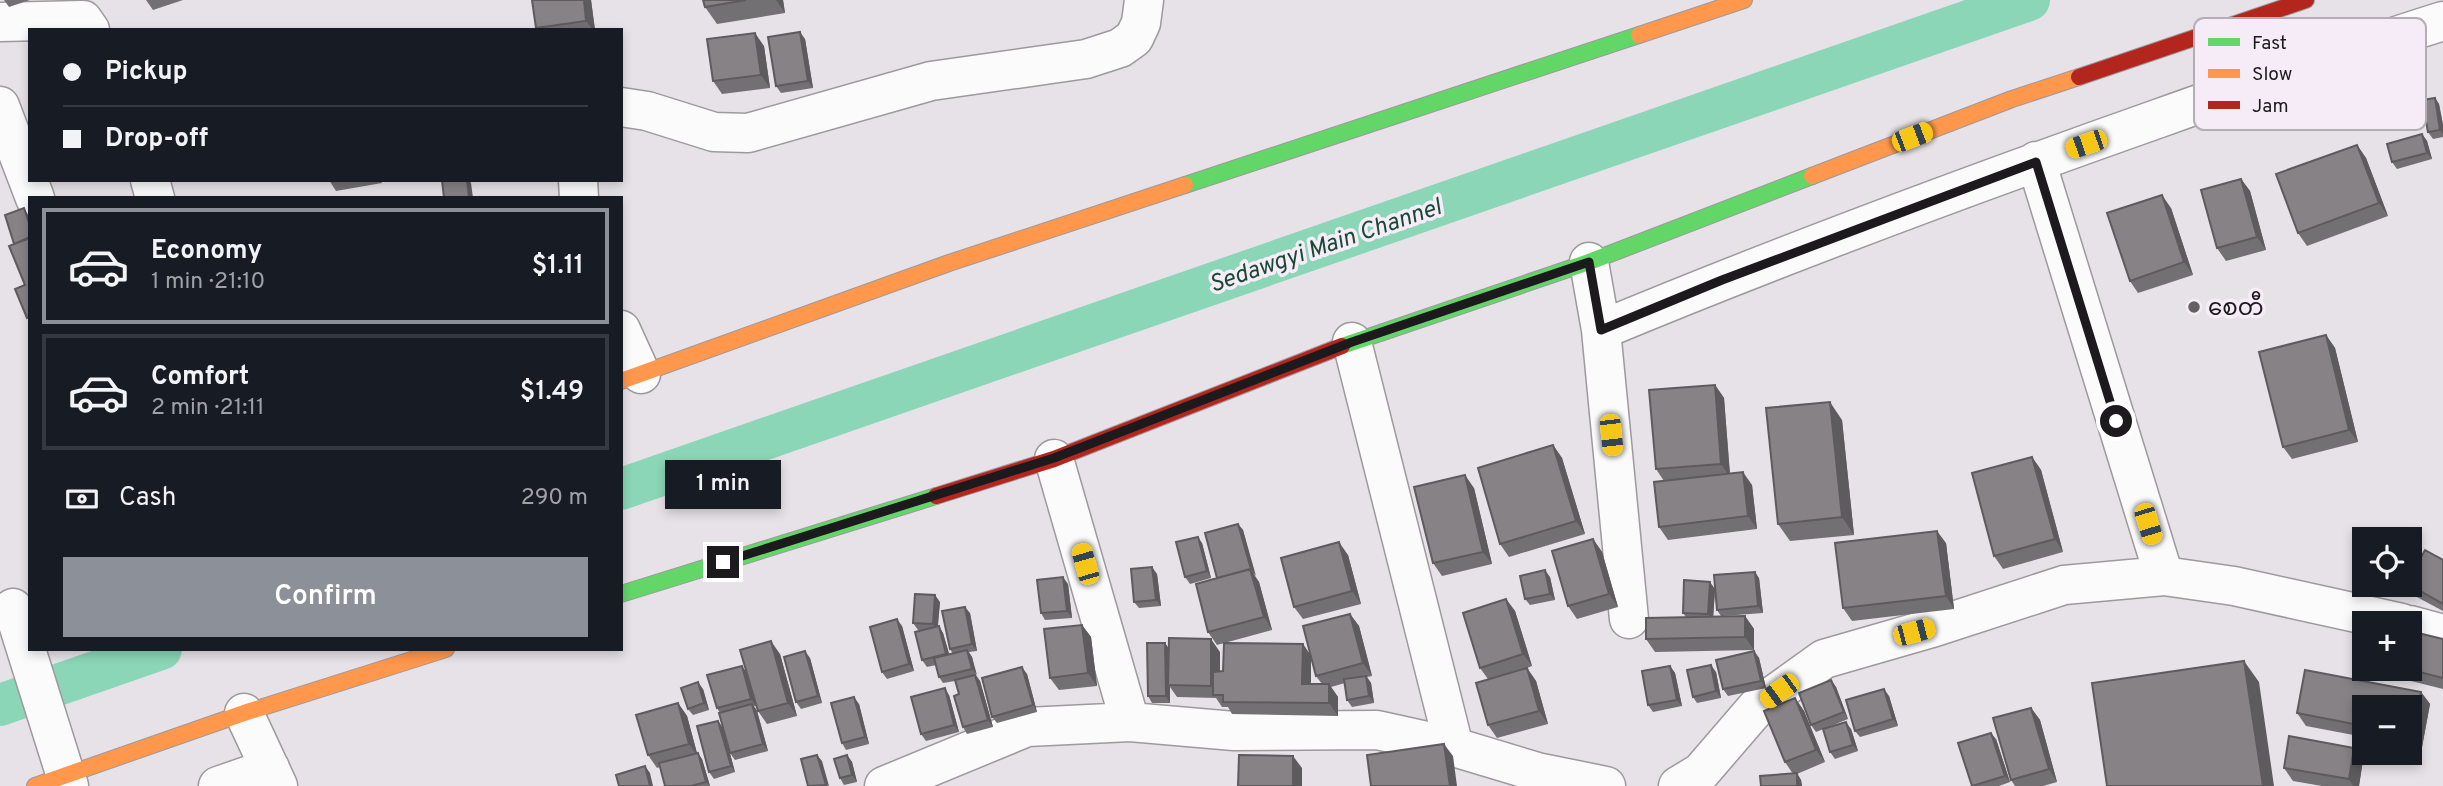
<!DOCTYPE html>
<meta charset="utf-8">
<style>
:root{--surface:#171b24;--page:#242831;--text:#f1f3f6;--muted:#9ea1a6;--line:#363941;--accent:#8c9099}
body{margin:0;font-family:Overpass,"Noto Sans Myanmar",sans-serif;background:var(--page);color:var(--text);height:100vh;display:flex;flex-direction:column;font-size:26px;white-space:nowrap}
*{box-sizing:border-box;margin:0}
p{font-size:23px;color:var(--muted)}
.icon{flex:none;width:38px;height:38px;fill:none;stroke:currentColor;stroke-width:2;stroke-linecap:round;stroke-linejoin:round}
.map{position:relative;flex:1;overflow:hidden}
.details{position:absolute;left:28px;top:196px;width:595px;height:455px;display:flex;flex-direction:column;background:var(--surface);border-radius:0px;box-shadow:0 4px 10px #0003}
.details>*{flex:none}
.guide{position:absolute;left:28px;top:28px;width:595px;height:154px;border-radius:0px;box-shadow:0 4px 10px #0003;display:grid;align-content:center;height:154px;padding:0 35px;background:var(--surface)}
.fabs{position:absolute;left:2352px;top:527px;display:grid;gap:14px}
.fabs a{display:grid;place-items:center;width:70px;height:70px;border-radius:0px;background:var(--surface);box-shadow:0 4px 10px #0003;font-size:35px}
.end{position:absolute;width:32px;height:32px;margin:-16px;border:9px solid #1d1a1e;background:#fff;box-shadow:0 0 0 4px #fff}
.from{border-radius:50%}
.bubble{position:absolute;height:49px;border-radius:0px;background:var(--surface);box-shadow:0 4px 10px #0003;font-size:23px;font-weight:600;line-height:49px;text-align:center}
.car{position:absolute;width:21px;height:42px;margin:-21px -10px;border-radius:9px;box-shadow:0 0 5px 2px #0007;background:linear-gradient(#f5c518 24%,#345 0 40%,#f5c518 0 76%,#345 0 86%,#f5c518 0)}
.guide b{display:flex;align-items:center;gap:24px;height:66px;font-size:26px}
.guide b+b{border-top:2px solid var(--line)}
.guide i{width:18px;height:18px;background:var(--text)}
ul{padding:12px 0 0;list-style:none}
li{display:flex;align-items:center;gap:21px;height:116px;margin:0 14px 10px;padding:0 21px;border:4px solid var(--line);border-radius:0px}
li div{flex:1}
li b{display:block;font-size:26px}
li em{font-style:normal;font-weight:600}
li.selected{border-color:var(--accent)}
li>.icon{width:63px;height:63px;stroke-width:1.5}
.pay{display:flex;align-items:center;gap:18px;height:77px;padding:0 35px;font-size:26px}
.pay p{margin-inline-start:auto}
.primary-button{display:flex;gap:14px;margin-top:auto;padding:14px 35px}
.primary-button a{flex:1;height:80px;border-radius:0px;background:var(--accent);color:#fff;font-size:28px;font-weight:600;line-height:80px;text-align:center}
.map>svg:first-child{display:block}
</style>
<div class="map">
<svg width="2443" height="786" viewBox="0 0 2443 786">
<rect width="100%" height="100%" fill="#e7e2e7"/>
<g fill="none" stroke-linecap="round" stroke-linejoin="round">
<path stroke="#8ad6b7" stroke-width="42" d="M621 489 2029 0
M0 705 161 649"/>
<defs>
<path id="street" d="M0 22 83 20 90 30
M0 106 35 198
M621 107 647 111 714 132 748 133 931 81 1086 59 1120 48 1134 38 1141 23 1144 0
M2036 161 2164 576
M150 180 155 198
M578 180 579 198
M1589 262 1601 330 1629 619
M621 330 641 374
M1601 330C1784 254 1970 185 2157 119 2252 85 2347 51 2443 21
M1352 342 1454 747
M1054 459 1130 722
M13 608 69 786
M2410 625 2443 634
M244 713 278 786
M218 786 270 768
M884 786 1027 727 1130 722 1234 731 1377 730 1454 747 1537 772 1606 786
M1678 786 1701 772 1757 707 1824 659 1935 627 2064 585 2164 576 2234 586 2402 623"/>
<path id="fast" d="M1185 185 1639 35
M1342 346 1589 262 1812 176
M621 594 936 496"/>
<path id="slow" d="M1639 35 1744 0
M1812 176 2012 99 2079 77
M621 381 949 263 1185 185
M35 786 244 713 446 649"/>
<path id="jam" d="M2079 77 2306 0
M936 496 1054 459 1342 346"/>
</defs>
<use href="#street" stroke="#9d999d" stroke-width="41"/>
<use href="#fast" stroke="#9d999d" stroke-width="18"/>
<use href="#slow" stroke="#9d999d" stroke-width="18"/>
<use href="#jam" stroke="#9d999d" stroke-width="18"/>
<use href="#street" stroke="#fbfbfb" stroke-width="38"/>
<use href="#fast" stroke="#63d668" stroke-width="16"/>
<use href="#slow" stroke="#ff974d" stroke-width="16"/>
<use href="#jam" stroke="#b3261e" stroke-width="16"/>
</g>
<path fill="#737073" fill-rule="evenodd" d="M4 0H30L9 7Z
M146 0H183L153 10Z
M591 0 595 30H538L536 28Z
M703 0H783L785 13 717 24 705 7Z
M805 39 813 88 781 93 776 86Z
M764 46 770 88 722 94 713 81Z
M2435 98 2439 104 2443 125V137L2433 139 2428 132Z
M2422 134 2427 141 2432 159 2397 169 2392 162Z
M2357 145 2366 158 2388 216 2307 246 2298 233Z
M2241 179 2250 191 2266 250 2226 261 2217 248Z
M329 180H381L382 183 336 191Z
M2171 208 2193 275 2138 293 2130 281Z
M2326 335 2335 348 2358 442 2292 459 2283 447Z
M1715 385 1724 398 1730 473 1752 485 1757 529 1668 540 1659 527 1664 481 1656 469Z
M1842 420 1854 535 1790 541 1778 524Z
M1553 445 1562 458 1585 534 1509 557 1500 544Z
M2032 457 2041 470 2063 552 2003 569 1994 556Z
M1474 488 1492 564 1442 576 1433 563Z
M1238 524 1243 530 1255 576 1259 582 1272 630 1217 645 1208 632 1217 578Z
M1593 539 1602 552 1618 607 1577 619 1568 606Z
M1202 543 1211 578 1190 584 1185 577Z
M1946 543 1954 609 1852 621 1843 608Z
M1348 555 1361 604 1303 619 1294 607Z
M2443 560V611L2415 596 2407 584H2410Z
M1157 574 1161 606 1139 608 1134 602Z
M1550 577 1555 600 1530 605 1525 599Z
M1759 578 1763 613 1723 616H1745L1754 629V650L1655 652 1646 639 1686 617 1683 613 1715 588ZM1715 591 1717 610 1721 616 1713 617Z
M1068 584 1072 618 1045 620 1041 613Z
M1506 599 1515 611 1532 666 1527 668 1536 681 1548 724 1497 738 1488 725V679L1480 668Z
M940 602 938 626 943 633 949 655 953 654 950 649 970 613 977 651 969 652 972 657 976 675 980 681 993 727 967 734 963 727 959 694 955 681 943 683 939 677 936 665 927 667 922 660 924 630H918L913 623Z
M1350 614 1359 626 1372 676 1367 677 1371 683 1374 703 1352 707 1347 700 1345 683 1331 687 1338 697V716L1232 714 1228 707H1222L1216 698 1177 697 1170 687V703H1152L1148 696 1165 643 1169 649 1220 652V671H1223L1303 644 1311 656ZM1311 657 1316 676 1322 684H1311Z
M1082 625 1091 637 1097 686 1059 690 1050 678Z
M902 626 914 671 887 679 882 672Z
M2443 639V689L2399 678 2393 668H2410Z
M1754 651 1759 658 1766 688 1728 696 1723 689Z
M780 654 797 716 767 724 758 711Z
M810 658 822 703 801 709 796 702Z
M742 666 746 672 756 706H754L757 711 768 751 735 760 730 753 720 713 717 708Z
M1670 666 1675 673 1682 706 1653 712 1648 705Z
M1716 672 1721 698 1697 703 1693 697Z
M1027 674 1037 712 997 723 992 717Z
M1831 680 1836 687 1848 719 1816 732 1811 725Z
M703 689 709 710 693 715 688 709Z
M2421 692 2430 704 2422 747 2410 745V707H2364V737L2306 726 2297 713Z
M949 695 959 732 926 741 921 734Z
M1889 696 1898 726 1860 737 1855 731Z
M1795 698 1804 711 1825 762 1797 774 1801 780 1802 786H1761L1793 774 1785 762Z
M678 703 687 716 697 753 702 759 710 786H665L660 767 657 768 648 755Z
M859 704 869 744 846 750 842 743Z
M2031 708 2040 720 2057 782 2043 786H2015L2011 780Z
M718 721 723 728 735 772 714 779 709 772Z
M1851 729 1858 751 1835 759 1830 752Z
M1996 739 2010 782 1999 786H1972Z
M847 755 852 762 857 782 844 785 840 778Z
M2363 760 2359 786H2322L2293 781 2284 768Z"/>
<path fill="#5e5b5e" d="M584 0H591L595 30H593L586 21Z
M776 0H783L785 13Z
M800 32 805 39 813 88 808 81Z
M755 33 764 46 770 88 761 75Z
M2435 98 2439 104 2443 125V134L2440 130Z
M2422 134 2427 141 2432 159 2427 153Z
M2357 145 2366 158 2388 216 2379 203Z
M2241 179 2250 191 2266 250 2257 237Z
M467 180H469L471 183 473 198H469Z
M2162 195 2171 208 2193 275 2184 262Z
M24 208 30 218V226Z
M2326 335 2335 348 2358 442 2349 430Z
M1715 385 1724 398 1730 477 1721 464Z
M1830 402 1842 420 1854 535 1842 517Z
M1553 445 1562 458 1585 534 1576 521Z
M2032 457 2041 470 2063 552 2055 539Z
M1743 472 1752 485 1757 529 1748 516Z
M1465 475 1474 488 1492 564 1483 552Z
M1238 524 1243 530 1256 576 1251 569Z
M1937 531 1946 543 1954 609 1946 596Z
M1198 537 1202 543 1211 578 1207 571Z
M1593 539 1602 552 1618 607 1609 594Z
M1339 542 1348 555 1361 604 1352 591Z
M1152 567 1157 574 1161 606 1156 600Z
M1250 569 1259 582 1272 630 1264 617Z
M1545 570 1550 577 1555 600 1550 594Z
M1755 572 1759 578 1763 613 1758 606Z
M1063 577 1068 584 1072 618 1067 611Z
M1710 582 1715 589 1713 621 1708 614Z
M935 595 940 602 937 631 933 624Z
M1506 599 1515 611 1532 666 1523 654Z
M965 607 970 613 977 651 972 644Z
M1350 614 1359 626 1372 676 1363 663Z
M1745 616 1754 629V650L1745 637Z
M897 619 902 626 914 671 909 664Z
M1082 625 1091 637 1097 686 1088 673Z
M939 626 943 633 951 660 946 654Z
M1211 639 1220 652V695H1217L1211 686Z
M771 641 780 654 797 716 788 703Z
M1165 643 1169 649 1168 685 1170 687V703L1166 696Z
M1303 644 1311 656V696L1302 684Z
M967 650 972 657 977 675 972 669Z
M805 651 810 658 822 703 818 696Z
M1754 651 1759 658 1766 688 1761 681Z
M2244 661 2259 682 2274 786H2263Z
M1711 665 1716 672 1721 698 1716 691Z
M742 666 746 672 756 706 751 699Z
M1670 666 1675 673 1682 706 1677 700Z
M1022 667 1027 674 1037 712 1033 705Z
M1527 668 1536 681 1548 724 1539 711Z
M975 675 980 681 993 727 988 720Z
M1366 676 1371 683 1374 703 1369 696Z
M1831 680 1836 687 1848 719 1844 712Z
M698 682 703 689 709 710 704 703Z
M1329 684 1338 697V716L1329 703Z
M945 688 949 695 959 732 954 725Z
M1884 689 1889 696 1898 726 1893 719Z
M2421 692 2430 704 2422 747 2413 735Z
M854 697 859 704 869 744 865 737Z
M1795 698 1804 711 1825 762 1816 750Z
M678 703 687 716 698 757 689 744Z
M752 704 757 711 768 751 763 744Z
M2031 708 2040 720 2057 782 2049 769Z
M718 721 723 728 735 772 731 766Z
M1846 722 1851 729 1858 751 1853 745Z
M1991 733 1996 739 2010 782 2005 776Z
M1444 744 1453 756 1457 786H1450Z
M2354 748 2363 760 2359 786H2353L2349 779Z
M698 753 702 759 710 786 706 782Z
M817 755 822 761 829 786 826 785Z
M847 755 852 762 857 782 852 775Z
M1293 756 1302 768V786H1293Z
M645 766 650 773 653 786H650Z
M1797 773 1801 780 1802 786H1797Z"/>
<path fill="#868286" stroke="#5e5b5e" stroke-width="2" d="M532 0H584L586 21 536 28Z
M703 0H746L705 7Z
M800 32 808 81 776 86 768 37Z
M755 33 761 75 713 81 707 39Z
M2435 98 2440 130 2428 132 2422 100Z
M2422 134 2427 153 2392 162 2387 144Z
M2357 145 2379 203 2298 233 2276 174Z
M2241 179 2257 237 2217 248 2201 190Z
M442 180H467L469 198H444Z
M2162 195 2184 262 2130 281 2107 213Z
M24 208 30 226V237L14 244 5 215Z
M30 238V317L27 318 15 289 25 285 9 246Z
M2326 335 2349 430 2283 447 2259 352Z
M1715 385 1721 464 1656 469 1649 390Z
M1830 402 1842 517 1778 524 1766 408Z
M1553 445 1576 521 1500 544 1478 468Z
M2032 457 2055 539 1994 556 1972 473Z
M1743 472 1748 516 1659 527 1654 482Z
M1465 475 1483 552 1433 563 1414 487Z
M1238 524 1251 569 1217 578 1205 533Z
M1937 531 1946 596 1843 608 1835 543Z
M1198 537 1207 571 1185 577 1176 542Z
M1593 539 1609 594 1568 606 1552 551Z
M1339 542 1352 591 1294 607 1281 558Z
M2425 550 2443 560V604L2408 584H2410V577Z
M1152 567 1156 600 1134 602 1131 569Z
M1250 569 1264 617 1208 632 1196 584Z
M1545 570 1550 594 1525 599 1520 576Z
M1755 572 1758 606 1717 610 1714 575Z
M1063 577 1067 611 1041 613 1037 580Z
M1684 580 1710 582 1708 614 1683 613Z
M915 594 935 595 933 624 913 623Z
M1506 599 1523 654 1480 668 1463 613Z
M965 607 972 644 950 649 942 611Z
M1350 614 1363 663 1316 676 1303 626Z
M1745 616V637L1646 639V618Z
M897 619 909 664 882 672 870 627Z
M1082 625 1088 673 1050 678 1044 629Z
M939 626 946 654 922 660 915 632Z
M2410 631 2443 639V678L2404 668H2410Z
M1169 638 1211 639V686L1168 685Z
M771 641 788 703 758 711 740 650Z
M1147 643H1165L1166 696H1148Z
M1224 643 1303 644 1302 684H1329V703L1223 702V695H1213V672L1223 671Z
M967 650 972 669 939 677 934 658Z
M805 651 818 696 796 702 784 657Z
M1754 651 1761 681 1723 689 1716 660Z
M2244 661 2263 786H2107L2092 683Z
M1711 665 1716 691 1693 697 1687 670Z
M742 666 751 699 717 708 707 675Z
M1670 666 1677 700 1648 705 1642 671Z
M1022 667 1033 705 992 717 982 678Z
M1527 668 1539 711 1488 725 1476 683Z
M2305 670 2421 692 2413 735 2410 734V707H2364V726L2297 713Z
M975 675 988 720 963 727 954 696 959 694 955 680Z
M1366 676 1369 696 1347 700 1344 679Z
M1831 680 1844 712 1811 725 1799 693Z
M698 682 704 703 688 709 681 688Z
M945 688 954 725 921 734 911 697Z
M1884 689 1893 719 1855 731 1846 700Z
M854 697 865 737 842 743 831 703Z
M1795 698 1816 750 1785 762 1764 711Z
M678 703 689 744 648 755 636 715Z
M752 704 763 744 730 753 719 713Z
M2031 708 2049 769 2011 780 1993 718Z
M718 721 731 766 709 772 697 726Z
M1846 722 1853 745 1830 752 1823 729Z
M1991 733 2005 776 1972 786 1958 743Z
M2289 736 2354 748 2349 779 2284 768Z
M1444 744 1450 786H1371L1367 755Z
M698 753 706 782 691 786H665L659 763Z
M817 755 826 785 808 786 801 759Z
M847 755 852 775 840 778 834 759Z
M1239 755 1293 756V786H1238Z
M645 766 650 786H619L616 775Z
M1797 773V786H1761L1760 776Z"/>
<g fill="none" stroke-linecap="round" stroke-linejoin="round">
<path stroke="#1d1a1e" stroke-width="9" d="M723 562 1054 458 1352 342 1589 262 1601 330 1722 280 2036 162 2116 421"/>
</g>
<circle fill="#646064" stroke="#f6ecf7" stroke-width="2.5" cx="2194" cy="307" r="7"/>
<g text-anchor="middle" stroke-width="7" stroke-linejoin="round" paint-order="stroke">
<g font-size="23" fill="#1d1a1e" stroke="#f6ecf7" text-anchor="start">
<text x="2208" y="315">စေတီ</text>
</g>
<g font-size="24" font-style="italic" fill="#1a4935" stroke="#f6ecf7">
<text transform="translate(1325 245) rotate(-19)" y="8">Sedawgyi Main Channel</text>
</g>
</g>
<rect x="2194" y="18" width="232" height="112" rx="10" fill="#f6ecf7" stroke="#b5adb6" stroke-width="2"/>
<rect x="2208" y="38" width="32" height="8" fill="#63d668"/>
<rect x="2208" y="69" width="32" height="9" fill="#ff974d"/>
<rect x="2208" y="101" width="32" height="8" fill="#b3261e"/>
<g font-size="19" fill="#1d1a1e">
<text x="2252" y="49">Fast</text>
<text x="2252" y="80">Slow</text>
<text x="2252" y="112">Jam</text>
</g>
</svg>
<div class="fabs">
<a><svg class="icon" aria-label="locate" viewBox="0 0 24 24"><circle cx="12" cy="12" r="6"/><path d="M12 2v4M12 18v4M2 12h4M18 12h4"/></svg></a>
<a>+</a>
<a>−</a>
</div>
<i class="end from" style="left:2116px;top:421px"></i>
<i class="end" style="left:723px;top:562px"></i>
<div class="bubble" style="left:665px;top:460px;width:116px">1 min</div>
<i class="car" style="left:1912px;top:137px;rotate:69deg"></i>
<i class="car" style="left:2086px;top:144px;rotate:251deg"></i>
<i class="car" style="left:1611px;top:435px;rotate:174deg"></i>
<i class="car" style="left:2148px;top:524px;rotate:163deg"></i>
<i class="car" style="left:1085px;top:564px;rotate:344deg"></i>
<i class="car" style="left:1914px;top:632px;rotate:75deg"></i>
<i class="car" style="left:1779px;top:691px;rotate:234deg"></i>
<div class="guide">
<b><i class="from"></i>Pickup</b>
<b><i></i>Drop-off</b>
</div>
<section class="details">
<ul>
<li class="selected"><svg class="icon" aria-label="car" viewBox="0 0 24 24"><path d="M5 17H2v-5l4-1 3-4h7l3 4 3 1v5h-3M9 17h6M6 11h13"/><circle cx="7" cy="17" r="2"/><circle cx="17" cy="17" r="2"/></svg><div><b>Economy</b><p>1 min · 21:10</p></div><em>$1.11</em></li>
<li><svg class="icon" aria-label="car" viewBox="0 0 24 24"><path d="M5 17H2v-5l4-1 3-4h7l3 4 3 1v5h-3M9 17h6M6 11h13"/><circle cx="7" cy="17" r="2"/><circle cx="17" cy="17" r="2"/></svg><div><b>Comfort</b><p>2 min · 21:11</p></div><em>$1.49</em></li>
</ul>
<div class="pay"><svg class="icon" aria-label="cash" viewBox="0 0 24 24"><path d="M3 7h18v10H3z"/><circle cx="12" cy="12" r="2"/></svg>Cash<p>290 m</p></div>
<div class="primary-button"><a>Confirm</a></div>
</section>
</div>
